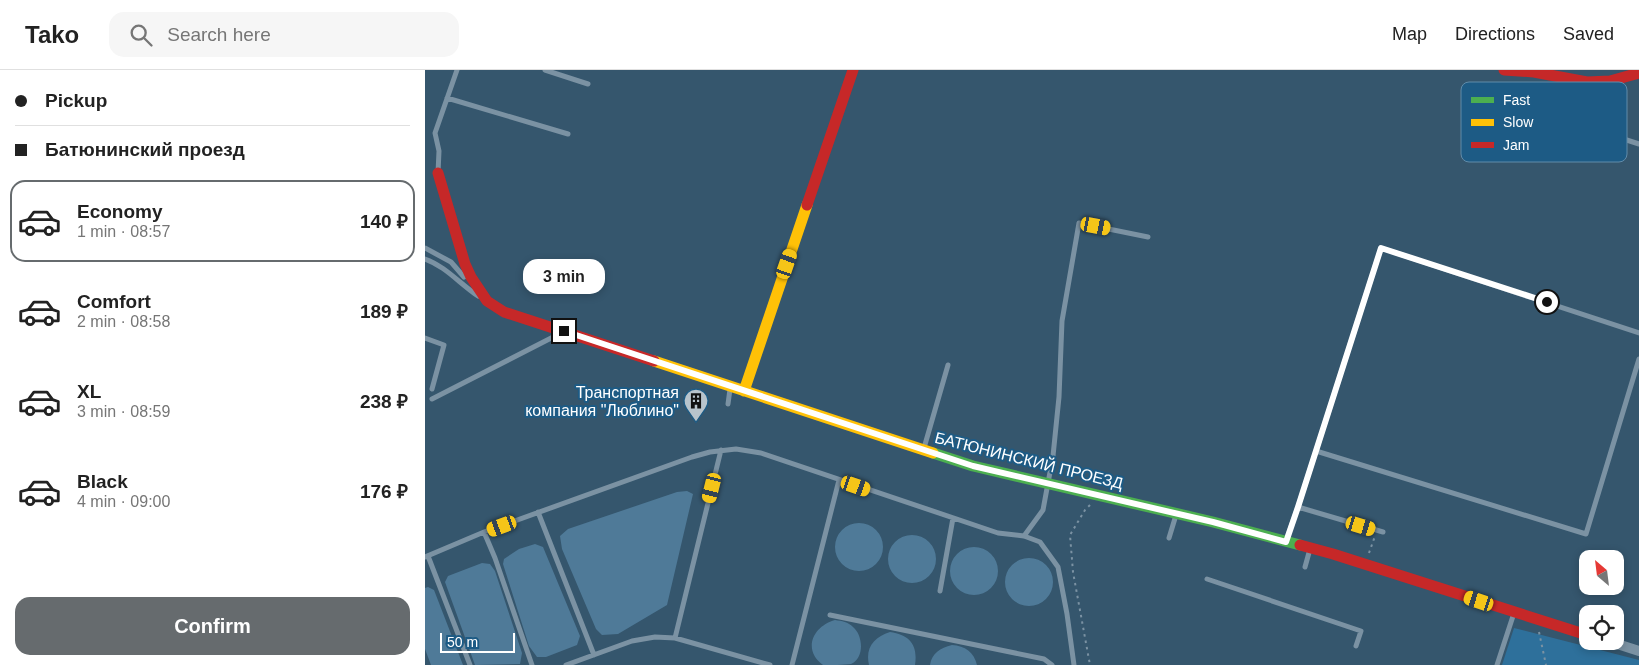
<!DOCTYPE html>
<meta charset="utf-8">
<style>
:root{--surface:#fff;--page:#f6f6f6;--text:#222;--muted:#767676;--line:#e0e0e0;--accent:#666b6e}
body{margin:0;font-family:Helvetica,sans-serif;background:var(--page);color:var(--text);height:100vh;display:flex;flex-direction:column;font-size:19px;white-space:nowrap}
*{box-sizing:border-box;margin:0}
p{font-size:16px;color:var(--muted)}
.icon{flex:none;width:28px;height:28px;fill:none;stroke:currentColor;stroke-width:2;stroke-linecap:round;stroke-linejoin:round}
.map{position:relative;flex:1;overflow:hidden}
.details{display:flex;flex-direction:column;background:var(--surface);width:425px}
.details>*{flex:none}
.hud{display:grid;align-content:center;height:110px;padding:0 15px;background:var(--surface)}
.needle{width:32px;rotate:332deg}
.controls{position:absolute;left:1154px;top:480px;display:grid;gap:10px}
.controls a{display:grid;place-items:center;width:45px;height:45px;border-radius:10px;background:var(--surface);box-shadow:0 2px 8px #0003;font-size:25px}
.scale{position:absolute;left:15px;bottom:12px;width:75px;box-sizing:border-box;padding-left:5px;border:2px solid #fff;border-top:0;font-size:14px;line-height:18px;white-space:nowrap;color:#fff;-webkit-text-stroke:4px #1d5b85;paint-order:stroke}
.end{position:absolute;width:22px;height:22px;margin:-11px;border:6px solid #fff;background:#111;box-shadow:0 0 0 2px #111}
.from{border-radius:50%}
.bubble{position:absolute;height:35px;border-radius:15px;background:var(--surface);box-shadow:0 2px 8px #0003;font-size:16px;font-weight:600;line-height:35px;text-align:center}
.car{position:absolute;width:15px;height:30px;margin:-15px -8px;border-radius:6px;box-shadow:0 0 4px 1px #0007;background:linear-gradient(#f5c518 24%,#345 0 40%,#f5c518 0 76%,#345 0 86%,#f5c518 0)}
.hud b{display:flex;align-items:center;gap:18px;height:48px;font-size:19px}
.hud b+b{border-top:1px solid var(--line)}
.hud i{width:12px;height:12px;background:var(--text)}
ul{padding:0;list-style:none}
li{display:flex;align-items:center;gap:15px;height:82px;margin:0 10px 8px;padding:0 5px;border:2px solid transparent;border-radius:15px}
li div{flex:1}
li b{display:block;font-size:19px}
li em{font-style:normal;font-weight:600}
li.on{border-color:var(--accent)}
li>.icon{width:45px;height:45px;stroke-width:1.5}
.action{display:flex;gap:10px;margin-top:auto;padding:10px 15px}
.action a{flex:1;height:58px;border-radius:15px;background:var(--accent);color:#fff;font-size:20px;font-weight:600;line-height:58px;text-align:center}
header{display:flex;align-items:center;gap:30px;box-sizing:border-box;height:70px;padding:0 25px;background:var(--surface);border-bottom:1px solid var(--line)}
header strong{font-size:24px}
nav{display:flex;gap:28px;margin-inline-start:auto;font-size:18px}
.search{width:350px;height:45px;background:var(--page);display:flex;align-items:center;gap:12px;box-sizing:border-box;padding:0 18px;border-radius:15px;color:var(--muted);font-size:19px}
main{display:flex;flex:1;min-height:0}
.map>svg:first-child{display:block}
</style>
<header>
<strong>Tako</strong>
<div class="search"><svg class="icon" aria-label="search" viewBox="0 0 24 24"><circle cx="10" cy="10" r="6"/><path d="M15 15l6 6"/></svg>Search here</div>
<nav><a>Map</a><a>Directions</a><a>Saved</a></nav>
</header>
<main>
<section class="details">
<div class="hud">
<b><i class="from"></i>Pickup</b>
<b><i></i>Батюнинский проезд</b>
</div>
<ul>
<li class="on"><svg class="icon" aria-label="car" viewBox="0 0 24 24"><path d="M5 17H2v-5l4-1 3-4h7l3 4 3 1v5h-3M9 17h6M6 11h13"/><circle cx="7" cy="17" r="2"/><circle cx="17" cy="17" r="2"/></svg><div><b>Economy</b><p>1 min · 08:57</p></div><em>140 ₽</em></li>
<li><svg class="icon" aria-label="car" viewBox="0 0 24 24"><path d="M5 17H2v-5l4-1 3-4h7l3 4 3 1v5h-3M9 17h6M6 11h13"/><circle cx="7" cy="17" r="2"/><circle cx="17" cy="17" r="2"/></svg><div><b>Comfort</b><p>2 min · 08:58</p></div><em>189 ₽</em></li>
<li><svg class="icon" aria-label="car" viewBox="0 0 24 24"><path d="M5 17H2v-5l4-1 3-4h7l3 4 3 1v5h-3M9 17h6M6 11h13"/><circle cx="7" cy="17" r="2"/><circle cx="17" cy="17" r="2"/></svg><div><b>XL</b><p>3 min · 08:59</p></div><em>238 ₽</em></li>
<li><svg class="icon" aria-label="car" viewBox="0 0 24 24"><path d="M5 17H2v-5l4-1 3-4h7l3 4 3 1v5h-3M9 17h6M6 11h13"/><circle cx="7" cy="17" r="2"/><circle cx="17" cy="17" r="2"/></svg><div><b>Black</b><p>4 min · 09:00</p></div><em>176 ₽</em></li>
</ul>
<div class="action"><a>Confirm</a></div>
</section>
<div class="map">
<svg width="1214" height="595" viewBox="0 0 1214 595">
<rect width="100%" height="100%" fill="#35566d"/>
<path fill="#2e709b" d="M1089 558 1214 590V595H1077Z"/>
<path fill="#4f7a98" d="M262 421 268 424 242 535 193 564 177 565 171 559 137 479 135 466 143 459 252 422Z
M410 477a24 24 0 1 1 48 0a24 24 0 1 1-48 0Z
M463 489a24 24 0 1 1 48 0a24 24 0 1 1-48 0Z
M110 474 118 477 155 566 152 575 121 587H112L104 576 78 494 79 489 94 479Z
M525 501a24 24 0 1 1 48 0a24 24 0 1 1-48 0Z
M580 512a24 24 0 1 1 48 0a24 24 0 1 1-48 0Z
M57 493 65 494 70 501 97 583 95 594 50 595 20 512 23 506Z
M3 517 9 520 38 595H6L0 579V518Z
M410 550C417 551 423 552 428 557 438 565 440 588 426 594 419 595 406 595 398 595 377 580 388 556 410 550Z
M465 562C485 565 493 575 490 595H444C440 578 449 567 465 562Z
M527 575C540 576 549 582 552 595H505C507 583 515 578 527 575Z"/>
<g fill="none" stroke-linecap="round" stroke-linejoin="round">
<path stroke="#7b92a3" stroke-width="2" stroke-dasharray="2.5 4" stroke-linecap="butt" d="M665 435 660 440 645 465 648 502 665 595
M944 483 950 466
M1114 562 1121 595"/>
<path stroke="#7b92a3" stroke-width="5" d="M120 0 163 14
M22 28 143 64
M1134 48 1214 74
M13 103 14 81 10 63 32 0
M0 178 26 192 39 207
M0 189C20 196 35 214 53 226
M0 268 19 275 7 319
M7 329 134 264
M303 334 305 319
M499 378 523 295
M891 381 1161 464 1214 289
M873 437 956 178 1214 263
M113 442 169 585
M59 462 70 488 107 595
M599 466 618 440 628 386 634 327 637 251 654 153 723 167
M744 468 751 445
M861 470 873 437 958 462
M3 486 45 595
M0 487 59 462 267 387 285 382 311 379 336 383 573 463 599 466 615 472 633 497 642 544 649 595
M880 497 885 479
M782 509 936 561 931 576
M515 521 528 448
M405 545 619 589 627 595
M250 568 296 380
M141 595 207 571 230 567 250 568 345 595
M367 595 414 410
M1072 595 1089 543"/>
<path stroke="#7b92a3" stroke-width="10" d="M1183 571 1214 581"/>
<path stroke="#4caf50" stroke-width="11" d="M508 383 548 396 788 452 875 475"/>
<path stroke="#ffc107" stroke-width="11" d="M229 291 508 383
M319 321 382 135"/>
<path stroke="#c62828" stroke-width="11" d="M1079 0 1109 2 1162 12 1185 11 1214 3
M13 103 40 194 46 207 62 231 79 242 229 291
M382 135 428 0
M875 475 908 484 1162 565"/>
</g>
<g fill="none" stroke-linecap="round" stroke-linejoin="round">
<path stroke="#fff" stroke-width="6" d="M139 261 548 396 788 452 861 472 873 437 956 178 1122 232"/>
</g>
<defs>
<symbol id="building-pin" viewBox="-11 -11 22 30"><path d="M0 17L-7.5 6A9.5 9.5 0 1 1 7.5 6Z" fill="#b8c4cc" stroke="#1d5b85"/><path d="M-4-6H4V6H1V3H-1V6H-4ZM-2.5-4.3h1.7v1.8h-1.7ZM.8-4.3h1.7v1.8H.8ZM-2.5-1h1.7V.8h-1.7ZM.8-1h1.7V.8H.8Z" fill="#111"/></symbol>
</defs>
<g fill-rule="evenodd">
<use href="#building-pin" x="257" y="317" width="28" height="38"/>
</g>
<g text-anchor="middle" stroke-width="4" stroke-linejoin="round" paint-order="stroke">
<g font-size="16" fill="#fff" stroke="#1d5b85" text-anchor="end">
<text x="254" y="328">Транспортная<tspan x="254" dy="18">компания "Люблино"</tspan></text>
</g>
<g font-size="16" fill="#fff" stroke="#1d5b85">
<text transform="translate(604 390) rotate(14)" y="6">БАТЮНИНСКИЙ ПРОЕЗД</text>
</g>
</g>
<rect x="1036" y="12" width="166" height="80" rx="8" fill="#1d5b85" stroke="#618caa" stroke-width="1"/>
<rect x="1046" y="27" width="23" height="6" fill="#4caf50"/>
<rect x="1046" y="49" width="23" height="7" fill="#ffc107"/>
<rect x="1046" y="72" width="23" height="6" fill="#c62828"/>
<g font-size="14" fill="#fff">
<text x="1078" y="35">Fast</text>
<text x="1078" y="57">Slow</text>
<text x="1078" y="80">Jam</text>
</g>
</svg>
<div class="controls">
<a><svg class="needle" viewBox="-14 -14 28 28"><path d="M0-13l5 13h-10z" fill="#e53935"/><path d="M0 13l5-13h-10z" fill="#767676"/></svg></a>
<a><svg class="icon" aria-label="locate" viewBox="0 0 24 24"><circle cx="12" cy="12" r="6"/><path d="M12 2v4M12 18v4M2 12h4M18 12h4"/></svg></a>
</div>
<div class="scale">50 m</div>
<i class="end from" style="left:1122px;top:232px"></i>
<i class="end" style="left:139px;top:261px"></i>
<div class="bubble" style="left:98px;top:189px;width:82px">3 min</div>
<i class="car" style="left:671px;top:156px;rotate:101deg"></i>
<i class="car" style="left:362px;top:194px;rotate:19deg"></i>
<i class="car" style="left:431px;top:416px;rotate:109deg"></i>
<i class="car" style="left:287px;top:418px;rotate:194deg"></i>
<i class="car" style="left:77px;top:456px;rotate:250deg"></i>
<i class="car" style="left:936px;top:456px;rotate:107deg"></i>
<i class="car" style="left:1054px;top:531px;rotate:288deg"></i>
</div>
</main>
